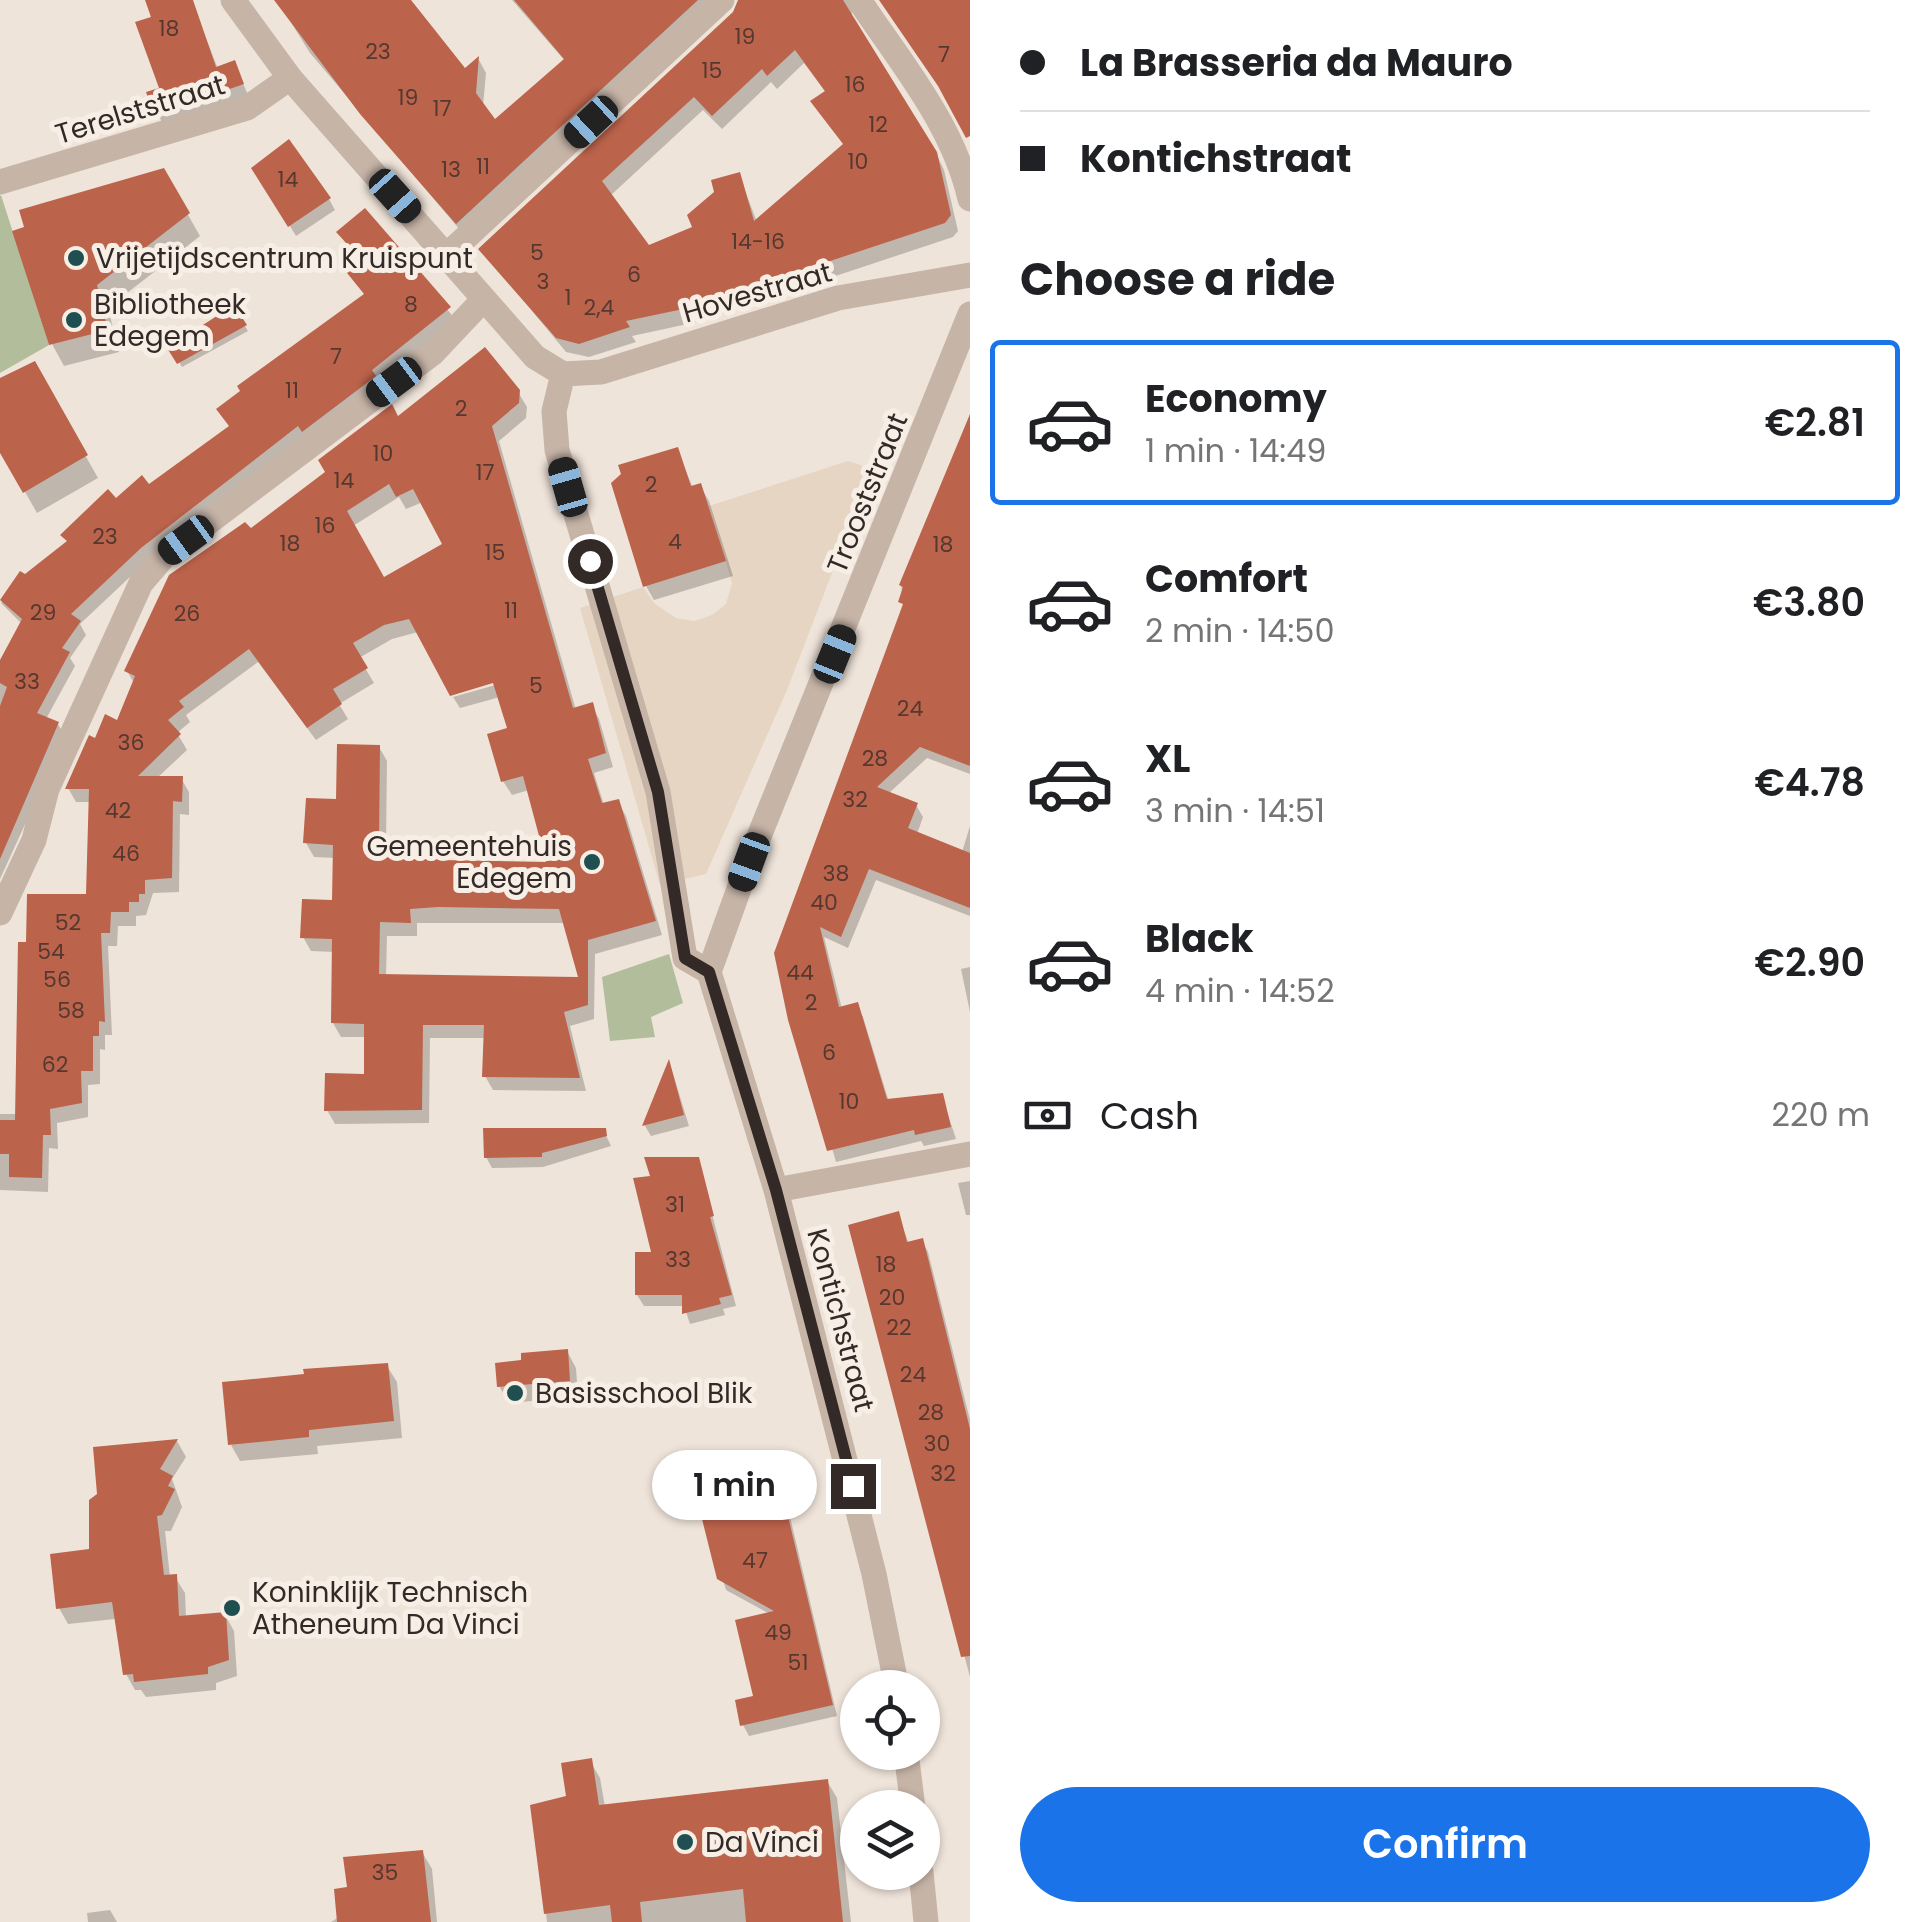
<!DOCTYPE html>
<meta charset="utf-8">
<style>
:root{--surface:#fff;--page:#f2f2f2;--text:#202124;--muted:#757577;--line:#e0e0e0;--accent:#1a73e8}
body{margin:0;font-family:Poppins,sans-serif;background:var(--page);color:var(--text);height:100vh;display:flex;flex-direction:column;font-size:38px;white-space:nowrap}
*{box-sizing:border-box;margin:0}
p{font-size:32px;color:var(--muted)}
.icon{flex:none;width:55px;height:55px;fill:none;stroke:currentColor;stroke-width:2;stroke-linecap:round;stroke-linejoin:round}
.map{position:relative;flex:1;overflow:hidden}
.sheet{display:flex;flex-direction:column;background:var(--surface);width:950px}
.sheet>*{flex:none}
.top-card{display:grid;align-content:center;height:220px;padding:0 50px;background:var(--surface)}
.fabs{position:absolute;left:840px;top:1670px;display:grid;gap:20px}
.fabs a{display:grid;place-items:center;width:100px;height:100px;border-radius:50%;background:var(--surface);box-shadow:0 2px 8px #0004;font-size:50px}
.end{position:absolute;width:45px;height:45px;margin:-22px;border:12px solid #332a27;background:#fff;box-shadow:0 0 0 5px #fff}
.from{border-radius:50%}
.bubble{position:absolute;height:70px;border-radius:35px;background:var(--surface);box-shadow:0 2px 8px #0004;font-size:32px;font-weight:600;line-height:70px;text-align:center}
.car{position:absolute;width:30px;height:60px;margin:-30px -15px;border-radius:12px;box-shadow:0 0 8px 2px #0007;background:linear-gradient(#222 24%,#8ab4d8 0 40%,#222 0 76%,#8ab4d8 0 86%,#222 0)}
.top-card b{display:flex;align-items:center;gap:35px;height:95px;font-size:38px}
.top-card b+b{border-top:2px solid var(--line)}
.top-card i{width:25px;height:25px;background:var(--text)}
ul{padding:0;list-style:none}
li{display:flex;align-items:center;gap:30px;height:165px;margin:0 20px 15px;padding:0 30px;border:5px solid transparent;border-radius:10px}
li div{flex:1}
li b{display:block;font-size:38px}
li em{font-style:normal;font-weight:600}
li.active{border-color:var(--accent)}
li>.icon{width:90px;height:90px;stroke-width:1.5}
h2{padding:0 50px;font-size:45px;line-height:120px}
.pay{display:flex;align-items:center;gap:25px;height:110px;padding:0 50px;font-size:38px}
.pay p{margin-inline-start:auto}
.button{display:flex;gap:20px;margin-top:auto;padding:20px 50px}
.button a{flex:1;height:115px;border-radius:60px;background:var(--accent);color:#fff;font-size:40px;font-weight:600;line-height:115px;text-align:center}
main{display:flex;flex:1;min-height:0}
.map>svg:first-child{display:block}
</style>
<main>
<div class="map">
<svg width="970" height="1922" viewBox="0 0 970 1922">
<rect width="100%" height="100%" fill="#efe4da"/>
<path fill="#b2bd9b" d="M1 195 49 345 0 373V196Z
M669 954 683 1003 651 1017 655 1037 610 1041 602 977Z"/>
<path fill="#e6d5c2" d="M848 461 872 469 787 690 706 874 660 885 580 608 643 587 655 604 676 618 694 621 712 615 726 604 732 583 709 506Z"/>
<path fill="#0003" fill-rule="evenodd" d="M148 0H191L218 69 234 64 250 99 165 129 149 94 162 89Z
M277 0H401L465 72 479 60 486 73 483 106 495 122 565 61 512 0H728L466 237 310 53Z
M739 0H862L852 7V23L932 145 944 170 958 231 953 237 697 322 632 336 636 342 589 357 566 352 481 249 735 14ZM804 63 826 93 844 145 757 222 739 175 696 228 648 248 610 196 703 110 722 129 771 82 777 89Z
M255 169 329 199 335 210 296 236Z
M163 171 200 236 108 308 119 352 64 366 52 344Z
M365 212 456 320 148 560 80 624 86 635 70 658 75 666 46 719 58 724 65 737 0 879V675L22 624 1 603 21 574 25 578 68 544 64 535 149 487 231 428 366 296 345 268 350 249 339 233Z
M233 308 248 331 182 367 171 349Z
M34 364 98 478 37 513 0 448V381Z
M518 392 527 407 526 418 499 441 576 710 591 705 599 719 613 767 594 773 604 805 618 802 626 816 662 935 595 954 594 1019 570 1026 586 1091 493 1090 485 1076 486 1038H430L429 1123 335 1124 327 1110 366 1077 367 1037H341L333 1023 334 952 311 951 303 937 335 903V858L314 857 306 843 379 747 387 761 386 844H410L418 858 440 862 550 864 529 790 512 795 503 781 511 729 500 697 460 708 453 697 506 682 418 632 392 639 359 658 374 683 339 704 348 719 316 740 258 662 186 715 190 722 177 733 187 750 157 778H181L189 792V815L180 814 179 892 153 893 146 915 136 916V926H118L117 946H108L112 1035H105V1050L100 1049V1084L88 1085V1117L57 1123 58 1149 49 1148 48 1192 0 1190V1114H18L29 944 88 896 91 802H76L68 788 96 741 118 723 134 683 127 671 250 532 398 420ZM399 497 406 509 423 502 446 545 383 580 353 526ZM417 923H566L581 979 386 976 387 936H417Z
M970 416V774L927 758 888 794 916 805 923 817 917 834 962 852 970 826V916L876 880 848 948 824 937 842 1009 856 1005 863 1017 889 1102 942 1096 956 1139 924 1146 921 1141 836 1162 776 954 904 608 901 585Z
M677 450 693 488 700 486 709 501 733 576 654 600 646 586Z
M970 967V1012L961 969Z
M670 1064 689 1126 651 1136 645 1126Z
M604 1131 611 1146 543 1167 492 1168 486 1157Z
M698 1160 736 1306 723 1309 725 1315 690 1324 684 1306H644L637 1295 654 1254 653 1178Z
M970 1181V1215H966L958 1183Z
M898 1214 909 1244 922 1241 928 1252 970 1420V1677L851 1227Z
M567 1351 576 1368 578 1397 509 1403 499 1386 524 1362Z
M387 1366 397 1382 402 1438 317 1446 318 1454 240 1461 231 1445Z
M177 1441 186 1457 172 1479 182 1507 171 1531H165L170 1577H175L185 1593 186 1618 225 1615 234 1631 237 1676 216 1683V1690L146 1697 141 1690H135L126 1674 115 1619 68 1624 59 1608 92 1552 99 1495 95 1450Z
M742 1477 748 1491 780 1493 787 1504 837 1716 749 1736 743 1725 756 1698 770 1614 726 1590 703 1513 694 1503Z
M590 1761 600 1778 605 1807 827 1781 837 1798 851 1922H547L533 1806 568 1798Z
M422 1852 432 1869 437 1922H331L339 1917 350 1890Z
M110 1910 117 1922H88L87 1913Z"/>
<path fill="#bc634b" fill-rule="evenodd" d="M145 0H193L216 67 235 60 244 84 154 115 146 92 159 88 135 22 151 17Z
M274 0H411L465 68 479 56 476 93 495 119 564 59 514 0H698L456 224 360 114Z
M738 0H843L937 152 951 215 945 223 688 308 626 321 630 327 579 344 556 338 478 249 733 12ZM795 50 825 91 810 101 843 144 754 221 740 172 711 180 714 192 687 215 692 227 649 245 602 181 694 97 712 116 762 69 767 76Z
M879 0H970V136L966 138 938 86Z
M289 139 331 198 288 227 251 168Z
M164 168 190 213 97 285 108 330 49 345 12 231 24 227 19 210Z
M365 208 451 307 372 370 376 376 302 432 298 426 141 548 71 614 81 621 62 648 70 652 37 713 59 722 0 859V706L7 687 0 683V660L22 619 0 600 20 571 25 574 67 541 60 535 108 489 116 498 142 475 149 484 229 426 216 409 240 391 237 386 364 294 343 268 348 245 336 232Z
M234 305 247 325 177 364 167 348Z
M485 347 520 390 519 403 492 426 573 708 593 702 606 753 588 759 602 803 619 799 656 921 588 940V1005L564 1012 580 1078 482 1077 484 1025H423L422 1110 324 1111 325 1073 364 1074V1024L331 1023 332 939 300 938 302 899 332 900 333 845 303 843 306 798 336 799 337 744 380 745 379 841 412 842 411 855 439 856V860L546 862 523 776 501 782 487 734 507 728 493 683 450 696 409 619 384 625 353 643 368 668 333 689 342 704 307 728 249 649 179 701 184 707 168 720 181 734 138 776H183L182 802 173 801 172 878 145 880V894H139V902H129V912H111L110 933H101L105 1022 99 1021V1036H93V1071H81L82 1103 50 1109 51 1135H43L42 1178 9 1177V1154H0V1120H15L18 942H26L27 894H86L89 789H65L89 735 95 738 105 714 117 720 135 676 124 671 169 575 245 522 251 528 325 472 318 460 392 404 398 416ZM389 484 396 497 413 489 442 544 384 577 347 511ZM438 907 559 909 578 977 379 974 380 922 411 923 410 909Z
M35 361 88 455 23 493 0 453V378Z
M970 414V766L920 747 877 787 918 803 908 828 970 853V908L869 869 841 937 820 927 839 1007 858 1002 887 1099 943 1093 951 1127 915 1135 914 1130 827 1151 788 1020 774 953 903 604 898 602 903 587 899 585Z
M678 447 691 486 701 483 726 561 643 587 611 483 621 474 618 465Z
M669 1059 684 1115 642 1126Z
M483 1128H606L607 1136 542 1153V1157L484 1158Z
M644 1157H699L714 1216 710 1217 732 1295 719 1298 721 1304 682 1314V1295H635V1252H651L633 1178 650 1176Z
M899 1211 907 1242 923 1238 970 1429V1656L961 1657 848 1225Z
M568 1349 570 1381 497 1387 495 1363 521 1360V1353Z
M388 1363 394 1421 309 1430V1437L228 1445 222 1382 304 1374 303 1369Z
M178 1439 160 1469 173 1476 168 1486 175 1489 162 1515 157 1516 164 1575 177 1574 179 1616 226 1612 229 1660 208 1667V1674L134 1682 133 1674 123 1675 112 1602 56 1609 50 1554 89 1549V1500L97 1494 93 1447Z
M692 1475H743L744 1488 782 1491 833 1705 740 1726 735 1700 753 1696 735 1620 774 1611 717 1579 698 1503H691Z
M592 1758 599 1805 828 1779 843 1922H746L743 1889 640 1902 642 1922H612L610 1905 544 1914 530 1805 566 1796 561 1763Z
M423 1850 431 1922H337L334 1889 347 1887 343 1857Z"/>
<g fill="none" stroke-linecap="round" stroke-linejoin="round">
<path stroke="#c6b4a7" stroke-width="25" d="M233 0 290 78 535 357 563 374 601 372 838 298 970 275
M859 0C901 63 953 124 970 199
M0 182 247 108 290 78
M448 254 722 0
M563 374 554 411 557 450 658 792 685 958 709 972
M0 913 34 840 47 789 141 583 165 555 433 353 483 300
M709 972 776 1190 874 1574 897 1688
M709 972 749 861 970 314
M776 1190 970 1154
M906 1752 913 1808
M921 1872 926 1922"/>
</g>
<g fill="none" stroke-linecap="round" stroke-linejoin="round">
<path stroke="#332a27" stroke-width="12" d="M590 561 658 792 685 958 709 972 776 1190 853 1486"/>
</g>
<g fill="#204f51" stroke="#f7efe6" stroke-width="4">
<circle cx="76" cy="258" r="10"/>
<circle cx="74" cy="320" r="10"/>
<circle cx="592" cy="862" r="10"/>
<circle cx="515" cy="1393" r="10"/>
<circle cx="232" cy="1608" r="10"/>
<circle cx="685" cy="1842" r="10"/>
</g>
<g text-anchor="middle" stroke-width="10" stroke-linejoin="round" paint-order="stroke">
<g font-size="22" fill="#553830">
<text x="169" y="36">18</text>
<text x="745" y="44">19</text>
<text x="378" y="59">23</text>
<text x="944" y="62">7</text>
<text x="712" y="78">15</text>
<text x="855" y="92">16</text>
<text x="408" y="105">19</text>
<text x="442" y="116">17</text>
<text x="878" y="132">12</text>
<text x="858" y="169">10</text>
<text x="483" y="174">11</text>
<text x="451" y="177">13</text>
<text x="288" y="187">14</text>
<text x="758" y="249">14-16</text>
<text x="537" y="260">5</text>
<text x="634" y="282">6</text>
<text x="543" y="289">3</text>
<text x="568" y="305">1</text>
<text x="411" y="312">8</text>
<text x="599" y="315">2,4</text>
<text x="336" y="364">7</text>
<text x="292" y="398">11</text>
<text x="461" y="416">2</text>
<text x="383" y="461">10</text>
<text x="485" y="480">17</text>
<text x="344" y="488">14</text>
<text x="651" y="492">2</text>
<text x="325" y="533">16</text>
<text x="105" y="544">23</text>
<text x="675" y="549">4</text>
<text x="290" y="551">18</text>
<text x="943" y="552">18</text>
<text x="495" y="560">15</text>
<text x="511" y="618">11</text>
<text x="43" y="620">29</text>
<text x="187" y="621">26</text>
<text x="27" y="689">33</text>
<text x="536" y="693">5</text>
<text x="910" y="716">24</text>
<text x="131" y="750">36</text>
<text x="875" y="766">28</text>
<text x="855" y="807">32</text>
<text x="118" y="818">42</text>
<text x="126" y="861">46</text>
<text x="836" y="881">38</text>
<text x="824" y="910">40</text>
<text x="68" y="930">52</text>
<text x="51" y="959">54</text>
<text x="800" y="980">44</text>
<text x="57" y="987">56</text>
<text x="811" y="1010">2</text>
<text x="71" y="1018">58</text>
<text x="829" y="1060">6</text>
<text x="55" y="1072">62</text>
<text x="849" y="1109">10</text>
<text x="675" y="1212">31</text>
<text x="678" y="1267">33</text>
<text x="886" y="1272">18</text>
<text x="892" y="1305">20</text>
<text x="899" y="1335">22</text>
<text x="913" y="1382">24</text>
<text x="931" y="1420">28</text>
<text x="937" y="1451">30</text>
<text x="943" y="1481">32</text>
<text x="755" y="1568">47</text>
<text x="778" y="1640">49</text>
<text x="798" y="1670">51</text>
<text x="385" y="1880">35</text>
</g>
<g font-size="28" fill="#332a27" stroke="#f7efe6">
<text transform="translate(140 109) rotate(-17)" y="10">Terelststraat</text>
<text transform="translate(757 292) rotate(-16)" y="10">Hovestraat</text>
<text transform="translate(867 493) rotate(-68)" y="10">Trooststraat</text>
<text transform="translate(841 1320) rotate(75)" y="10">Kontichstraat</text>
</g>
<g font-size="28" fill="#332a27" stroke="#f7efe6" text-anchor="start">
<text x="96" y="268">Vrijetijdscentrum Kruispunt</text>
<text x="94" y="314">Bibliotheek<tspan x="94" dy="32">Edegem</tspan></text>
<text x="572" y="856" text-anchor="end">Gemeentehuis<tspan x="572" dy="32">Edegem</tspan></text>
<text x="535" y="1403">Basisschool Blik</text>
<text x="252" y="1602">Koninklijk Technisch<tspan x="252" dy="32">Atheneum Da Vinci</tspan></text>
<text x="705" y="1852">Da Vinci</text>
</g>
</g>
</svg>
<div class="fabs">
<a><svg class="icon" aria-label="locate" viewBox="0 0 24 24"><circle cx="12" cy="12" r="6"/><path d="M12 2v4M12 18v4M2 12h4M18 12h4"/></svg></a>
<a><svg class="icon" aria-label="layers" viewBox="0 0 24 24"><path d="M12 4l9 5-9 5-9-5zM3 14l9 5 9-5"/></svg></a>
</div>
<i class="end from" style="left:590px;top:561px"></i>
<i class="end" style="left:853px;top:1486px"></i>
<div class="bubble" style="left:652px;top:1450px;width:165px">1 min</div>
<i class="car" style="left:591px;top:122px;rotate:227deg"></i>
<i class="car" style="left:395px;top:196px;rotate:138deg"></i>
<i class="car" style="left:394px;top:382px;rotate:233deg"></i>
<i class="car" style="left:568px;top:487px;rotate:344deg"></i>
<i class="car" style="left:186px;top:540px;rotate:234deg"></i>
<i class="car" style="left:835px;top:654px;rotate:22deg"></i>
<i class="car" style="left:749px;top:862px;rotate:200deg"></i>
</div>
<section class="sheet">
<div class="top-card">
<b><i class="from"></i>La Brasseria da Mauro</b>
<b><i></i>Kontichstraat</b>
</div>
<h2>Choose a ride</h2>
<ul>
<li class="active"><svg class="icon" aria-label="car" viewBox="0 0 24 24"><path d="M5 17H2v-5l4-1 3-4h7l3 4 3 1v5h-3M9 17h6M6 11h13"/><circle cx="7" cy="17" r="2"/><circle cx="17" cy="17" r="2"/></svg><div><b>Economy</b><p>1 min · 14:49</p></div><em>€2.81</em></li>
<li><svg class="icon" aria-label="car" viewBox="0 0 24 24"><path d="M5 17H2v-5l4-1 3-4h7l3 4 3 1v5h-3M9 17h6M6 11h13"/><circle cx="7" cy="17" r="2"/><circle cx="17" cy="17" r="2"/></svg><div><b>Comfort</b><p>2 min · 14:50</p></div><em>€3.80</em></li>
<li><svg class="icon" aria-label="car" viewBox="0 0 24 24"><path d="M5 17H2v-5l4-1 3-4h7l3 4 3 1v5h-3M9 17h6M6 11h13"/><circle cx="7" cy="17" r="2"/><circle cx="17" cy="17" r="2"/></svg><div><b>XL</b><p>3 min · 14:51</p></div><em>€4.78</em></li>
<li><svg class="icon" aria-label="car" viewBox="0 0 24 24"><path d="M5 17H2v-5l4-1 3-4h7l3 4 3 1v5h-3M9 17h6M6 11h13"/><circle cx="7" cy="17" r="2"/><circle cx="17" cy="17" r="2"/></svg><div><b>Black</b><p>4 min · 14:52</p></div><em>€2.90</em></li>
</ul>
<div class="pay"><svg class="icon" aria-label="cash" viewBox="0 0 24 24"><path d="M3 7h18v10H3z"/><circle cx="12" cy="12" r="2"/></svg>Cash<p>220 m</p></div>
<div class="button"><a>Confirm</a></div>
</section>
</main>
